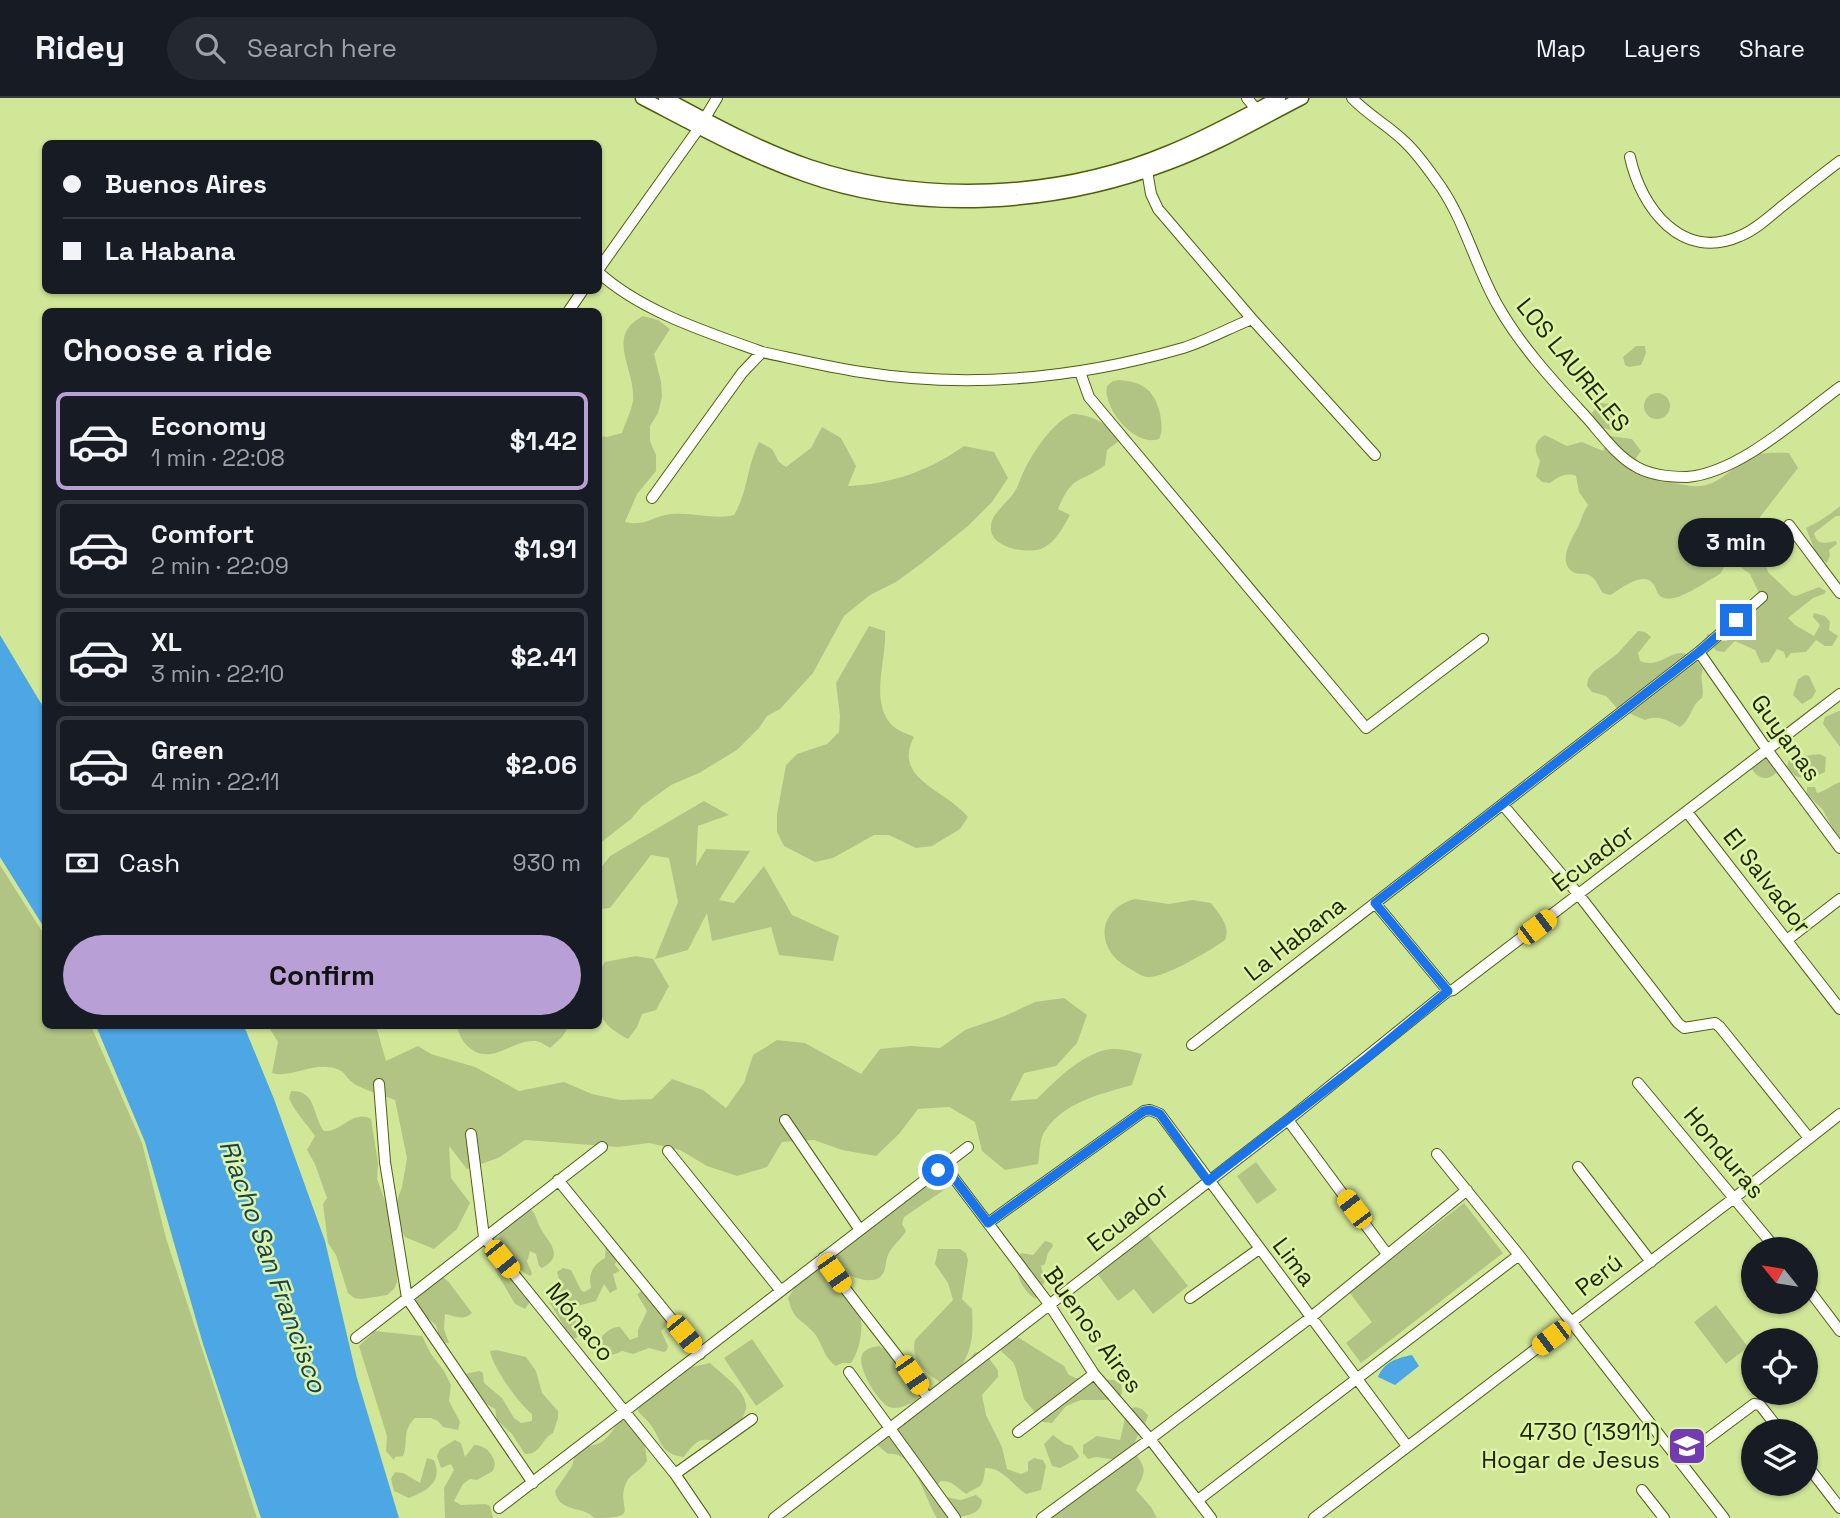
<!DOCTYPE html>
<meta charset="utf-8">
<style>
:root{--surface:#171b24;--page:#242831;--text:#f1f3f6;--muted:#9ea1a6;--line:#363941;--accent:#b8a0d7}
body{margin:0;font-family:"Space Grotesk",sans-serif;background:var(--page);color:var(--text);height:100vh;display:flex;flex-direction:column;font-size:26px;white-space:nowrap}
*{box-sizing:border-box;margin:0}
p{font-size:23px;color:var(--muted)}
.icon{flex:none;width:38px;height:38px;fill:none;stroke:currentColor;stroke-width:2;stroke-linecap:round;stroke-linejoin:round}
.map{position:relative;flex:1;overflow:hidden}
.panel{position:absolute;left:42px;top:210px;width:560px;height:721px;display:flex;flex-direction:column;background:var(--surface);border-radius:10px;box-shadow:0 2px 5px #0004}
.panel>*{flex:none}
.guide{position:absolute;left:42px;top:42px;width:560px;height:154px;border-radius:10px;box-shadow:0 2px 5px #0004;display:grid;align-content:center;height:154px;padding:0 21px;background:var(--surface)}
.needle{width:46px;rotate:300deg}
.controls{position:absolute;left:1741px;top:1139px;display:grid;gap:14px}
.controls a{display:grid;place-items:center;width:77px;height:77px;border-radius:50%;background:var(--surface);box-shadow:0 2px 5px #0004;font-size:35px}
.end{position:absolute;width:32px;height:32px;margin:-16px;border:9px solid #1a73e8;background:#fff;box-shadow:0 0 0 4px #fff}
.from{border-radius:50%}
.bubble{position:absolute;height:49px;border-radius:24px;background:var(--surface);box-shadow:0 2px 5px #0004;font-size:23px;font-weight:700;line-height:49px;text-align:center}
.car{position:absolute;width:21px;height:42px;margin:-21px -10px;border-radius:9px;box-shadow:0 0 5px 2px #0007;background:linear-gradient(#f5c518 24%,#345 0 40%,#f5c518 0 76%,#345 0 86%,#f5c518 0)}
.guide b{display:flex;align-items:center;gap:24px;height:66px;font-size:26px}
.guide b+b{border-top:2px solid var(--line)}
.guide i{width:18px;height:18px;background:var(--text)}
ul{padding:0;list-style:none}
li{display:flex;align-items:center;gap:21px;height:98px;margin:0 14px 10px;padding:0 7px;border:4px solid var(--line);border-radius:10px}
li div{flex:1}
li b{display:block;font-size:26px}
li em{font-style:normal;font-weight:700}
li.current{border-color:var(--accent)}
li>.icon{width:63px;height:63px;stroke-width:1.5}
h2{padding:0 21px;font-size:32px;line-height:84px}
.pay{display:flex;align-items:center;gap:18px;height:77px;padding:0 21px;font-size:26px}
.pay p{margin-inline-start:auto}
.action{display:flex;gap:14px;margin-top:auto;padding:14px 21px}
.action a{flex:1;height:80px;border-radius:42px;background:var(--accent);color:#111;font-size:28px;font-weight:700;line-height:80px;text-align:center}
header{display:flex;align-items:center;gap:42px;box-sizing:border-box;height:98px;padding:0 35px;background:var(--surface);border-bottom:2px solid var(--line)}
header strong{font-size:33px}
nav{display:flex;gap:38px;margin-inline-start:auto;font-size:24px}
.search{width:490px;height:63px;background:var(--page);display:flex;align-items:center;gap:18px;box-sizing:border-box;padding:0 24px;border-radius:38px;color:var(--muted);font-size:26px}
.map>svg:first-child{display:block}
</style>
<header>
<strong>Ridey</strong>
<div class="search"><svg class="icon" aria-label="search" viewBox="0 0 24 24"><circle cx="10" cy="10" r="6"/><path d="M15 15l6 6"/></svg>Search here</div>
<nav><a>Map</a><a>Layers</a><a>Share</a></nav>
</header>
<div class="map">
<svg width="1840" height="1420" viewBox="0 0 1840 1420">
<rect width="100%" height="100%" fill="#d1e798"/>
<path fill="#b2c484" d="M643 218 658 222 670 231 654 256 661 284 662 299 658 315 650 328V343L656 357V373L637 396 625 424C648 429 652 417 673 416 693 414 715 422 734 417 748 394 747 367 759 344L772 351 779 364 786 369 811 350 822 329 841 340 856 368 848 388C891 386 929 373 964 348L994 354 1008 380 992 404 968 428 922 465 896 484 870 497 844 518 813 575 780 611 767 618 759 630 737 652 699 675 671 687 642 708 631 721 599 746V338L607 339 622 335C625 325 631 314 633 303 636 271 604 238 643 218Z
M1636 248H1645L1646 255 1641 267 1629 269 1625 267 1623 259Z
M1120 282C1130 283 1141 285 1148 292 1158 300 1166 329 1159 341 1136 350 1102 310 1107 288L1113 283Z
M1644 308a13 13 0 1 1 26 0a13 13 0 1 1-26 0Z
M1600 305 1613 306C1618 312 1624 324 1619 332 1606 334 1596 327 1592 315Z
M1072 316C1089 316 1112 326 1119 343L1107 352 1105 367C1079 387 1074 374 1058 411L1070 417C1063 429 1056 444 1043 450 1028 457 988 450 991 428 992 414 1008 405 1015 393 1019 387 1020 380 1024 373 1033 354 1052 325 1072 316Z
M1545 337 1567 348 1582 344 1603 353 1610 338 1632 341 1641 353 1636 360V376C1655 378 1683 390 1700 388 1723 386 1736 363 1756 357 1767 354 1779 355 1789 355L1798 370 1760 419 1748 442 1731 455 1721 475 1715 479C1704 485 1676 505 1664 500 1657 498 1657 492 1654 487 1644 471 1621 491 1610 497L1603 495C1599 490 1596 480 1589 477 1585 475 1578 477 1573 474 1556 463 1573 439 1579 427 1582 420 1583 414 1588 407L1579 394 1576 378C1566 374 1558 379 1550 385L1542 384 1536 378 1540 363C1534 352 1533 344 1545 337Z
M1840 408V418H1836L1814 435C1817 448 1826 445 1836 443L1837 446 1829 452 1830 457 1827 465 1817 458 1806 430C1818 424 1830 417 1840 408Z
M1750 448 1764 460 1768 474 1792 497 1796 498 1819 489 1826 493 1824 496 1813 500 1788 520 1795 527 1814 538 1820 527 1813 519 1814 515 1825 518 1830 524 1829 532 1838 538 1832 548H1825L1816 542 1806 554 1791 555 1786 561 1784 554 1777 551 1769 564 1761 565 1755 552 1735 543 1724 554 1717 553 1706 543 1707 536 1714 537 1718 543H1726L1733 540 1738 525 1752 514 1760 497 1750 476 1734 464 1738 458Z
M869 528 885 533C887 563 868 606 894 629 899 633 908 636 914 639 892 681 945 691 968 719L960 731 932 748 916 750 889 737H874L833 760 815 764 784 748 777 734V716L786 667 797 656 827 646 839 634 840 618 836 585Z
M1638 533 1645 534 1651 539 1638 555 1640 563C1666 574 1677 534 1703 571 1699 582 1705 590 1702 600 1690 608 1692 621 1680 629 1669 623 1658 616 1645 622L1617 610 1606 598 1592 594 1587 588 1588 581 1593 574 1617 556Z
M1805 577 1809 578 1816 593 1812 600 1802 606 1793 597 1798 581Z
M1839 613H1840V649L1823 626 1825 619Z
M1766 651 1779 671C1770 685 1756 682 1750 667Z
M1795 656 1804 658 1819 656 1826 659 1825 674C1810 681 1798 685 1787 669L1789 661Z
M1840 684V744L1823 712 1807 696V689H1815L1817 695C1826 693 1831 687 1840 684Z
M704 703 729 717 698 728 696 768 706 751 750 753 719 802 734 805 764 768 792 817 839 838 833 863 779 857 771 829 712 843 707 815 688 852 655 861 678 804 669 760 651 757 610 810 599 811V772L610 758Z
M0 767 45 838 46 928H91L142 1045 166 1140 257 1420H0Z
M1135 801 1169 806 1193 802 1211 805C1219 817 1231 827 1225 842 1211 852 1163 881 1147 879 1140 878 1133 872 1127 869 1093 849 1099 810 1135 801Z
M636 858 653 861 669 888 656 912 642 916 637 929 628 941C603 928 598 919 598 891 598 879 598 874 605 864Z
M1064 900 1087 917 1077 945 1056 968 1024 975 1010 1003 1037 1001C1056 982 1086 951 1115 951 1124 951 1134 954 1142 956L1132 987C1101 996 1064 1004 1045 1033 1039 1041 1040 1056 1038 1066L1005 1072 982 1053 975 1024 949 1009 918 1011 899 1036 876 1058 842 1052 814 1042 782 1044 767 1069 737 1078 707 1068 680 1052 649 1045 618 1049 525 1042 498 1060 467 1071 449 1048 451 1080 470 1105 457 1131 434 1151 405 1139 393 1114 402 1089 407 1060 395 1002C383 997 370 994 358 988 343 981 349 971 327 969 309 967 289 980 272 975L278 944 268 928H376L386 963 418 948 431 956 475 969 519 993 564 984 592 996 620 1002 652 1001 672 981 703 992 726 1010 744 985 753 957 777 942 805 945 861 976 880 951 911 948 940 950 965 932 1005 918 1035 904Z
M457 928H569L562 939 550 950C545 947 540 943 535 943 512 942 492 967 471 951 463 945 459 937 457 928Z
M291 993C317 992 312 1018 324 1033 341 1035 353 1011 371 1021L378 1065 377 1081 389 1114 393 1154 397 1157V1184L394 1191 387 1197 362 1201 354 1200 348 1195 336 1157 328 1145 323 1106 327 1100 315 1066 307 1052 315 1038C307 1026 294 1013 289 1000Z
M1256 1064 1277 1092 1257 1106 1237 1078Z
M938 1076H946L950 1083 947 1090 904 1119 902 1126 906 1133C900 1143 890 1149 887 1160 885 1167 886 1175 879 1180 865 1188 829 1173 838 1153Z
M1464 1105 1503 1155 1361 1265 1346 1245 1372 1224 1349 1194Z
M530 1111C537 1116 536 1123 541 1131 549 1145 565 1158 542 1170L539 1168 536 1156 530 1153 527 1164 532 1175 531 1178C516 1173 504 1152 499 1138L507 1123Z
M1148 1137 1188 1188 1153 1216 1134 1191 1118 1203 1098 1177Z
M1045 1143 1052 1145 1053 1148 1048 1155 1045 1166 1041 1168 1045 1183 1036 1201C1021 1193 1011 1169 1021 1155L1033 1157Z
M606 1146 617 1160 615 1167 620 1173 613 1176 617 1191 610 1195 604 1186 596 1203 570 1210 569 1217 586 1233 576 1240H571L547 1200 561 1188 557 1174 563 1170 571 1172 581 1192 584 1194 591 1190C588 1177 592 1167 605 1160Z
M938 1151H960L966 1155 968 1162 962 1201 972 1211C974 1245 971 1253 954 1282L942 1285C926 1276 910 1262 915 1242L953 1202 948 1185 935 1166Z
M496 1169 505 1172 527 1201 529 1205 525 1211 515 1206 495 1172Z
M821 1170 829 1172 860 1218C864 1231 859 1254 851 1265H842L836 1268C823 1259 823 1246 814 1235 800 1219 794 1224 788 1200L797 1186Z
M442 1179 448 1183 472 1215C464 1223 454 1218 445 1216L444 1231 449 1245H444L439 1238 436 1227 421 1215 415 1199Z
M644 1192 667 1221 668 1226 661 1233 668 1248 667 1252 664 1254 649 1250 633 1256 622 1253C613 1258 606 1258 599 1249 598 1239 610 1228 620 1229L630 1242 638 1239V1232L647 1213 637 1196Z
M1716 1207 1748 1249 1726 1266 1694 1224Z
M375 1233 422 1238 431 1256 444 1273 451 1287 449 1303 460 1324 458 1332 443 1329 438 1323 431 1320H415C401 1334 409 1344 403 1358L395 1359 394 1362 386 1353 387 1338 359 1248Z
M1016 1238 1064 1268 1069 1277 1076 1280 1114 1282 1121 1286 1122 1295 1118 1302H1081L1066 1308 1052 1325 1043 1324 1024 1301 1016 1271 1013 1264 1002 1254 999 1247Z
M752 1241 784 1288 756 1308 724 1260Z
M879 1248 892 1256 921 1291 920 1299C914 1305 897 1313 889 1309 877 1303 855 1267 863 1255 867 1250 873 1249 879 1248Z
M497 1252 526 1259 536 1273 542 1295 558 1313V1320L553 1335C541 1341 541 1357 525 1356L512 1336 497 1322 495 1311C485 1307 467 1287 464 1276L480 1273 483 1275 484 1285 502 1300 514 1320 521 1325 532 1323V1316C519 1306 493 1270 490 1253Z
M978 1254 988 1259 998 1272V1279L982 1297 986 1317 1002 1349 1007 1371 1021 1376 1028 1373V1364L1034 1360 1043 1362 1046 1368 1041 1392 1026 1396C1013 1388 1003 1369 985 1370 983 1391 982 1386 966 1396 956 1389 953 1383 941 1383L936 1388 945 1399 961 1402 976 1397 982 1402C982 1420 954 1420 937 1420 925 1402 914 1352 888 1356L876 1346 899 1324 931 1306 951 1291 974 1255Z
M710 1265C721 1276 744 1290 746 1307 747 1312 743 1318 741 1323 737 1329 732 1335 726 1339 706 1350 705 1329 684 1359 658 1355 663 1343 650 1326 646 1321 642 1318 638 1313L640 1305 671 1283 679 1280 685 1268 692 1269Z
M1135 1309 1142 1311 1148 1317C1146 1328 1137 1336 1134 1347 1132 1358 1147 1364 1143 1377 1142 1382 1138 1387 1136 1392L1151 1409 1157 1420H1044L1050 1408 1072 1399 1117 1362 1096 1359 1088 1361 1083 1355V1347L1097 1338 1120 1342 1127 1312Z
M622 1321C642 1328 645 1344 647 1363 642 1372 632 1375 627 1383 613 1410 646 1420 594 1420 585 1408 558 1415 555 1393L572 1368 576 1353C584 1347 595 1349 603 1343 611 1337 615 1327 622 1321Z
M1053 1337 1065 1346 1072 1348 1079 1358 1077 1361 1060 1370 1052 1368 1044 1346Z
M455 1342 461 1345 465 1359 474 1347C485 1347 493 1355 495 1366L493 1373 477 1382 470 1381 463 1386 454 1403 461 1407 486 1406 490 1408 493 1420H445L444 1390 454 1372 451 1366 441 1370 437 1358 440 1351Z
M427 1360 434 1362C443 1383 428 1393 409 1400L394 1393 391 1381 395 1374 403 1375 420 1385Z"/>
<path fill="#4da7e4" d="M0 537 45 612V831L0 759Z
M96 928H244L274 1001 325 1143 357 1280 399 1420H261L203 1246 145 1044Z
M1412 1257 1419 1268 1395 1287 1378 1279C1384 1264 1397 1260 1412 1257Z"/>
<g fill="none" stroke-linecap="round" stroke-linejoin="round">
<defs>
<path id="minor" d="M1247 0 1260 16
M1352 0C1368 17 1389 28 1405 44 1419 57 1430 74 1441 89 1466 126 1476 170 1498 208 1522 250 1555 285 1587 320 1602 337 1616 357 1635 368 1649 377 1671 379 1687 379 1739 375 1799 319 1840 289
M1630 59C1641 110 1682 164 1740 138 1755 132 1768 120 1780 110 1800 94 1820 78 1840 63
M1146 67 1151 96 1158 111 1252 221 1375 357
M598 172 699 30 717 0
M598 174C642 214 707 234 762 254
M568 214 583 192
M1080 274 1089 299 1366 630 1483 541
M652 400 742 275 762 254C795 261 828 269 861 274 969 291 1079 280 1183 250 1206 243 1229 230 1252 221
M1789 427 1840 495
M1699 554 1768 653 1840 750
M1503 707 1579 797 1678 925 1684 930 1715 925 1720 929 1809 1040
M1687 714 1840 911
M1375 805 1448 893
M1787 842 1840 801
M1192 947 1699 554 1762 499
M1638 985 1777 1152
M379 986 385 1064 407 1200 533 1385
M785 1022 860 1132
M1288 1022 1387 1156
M471 1036 484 1139 675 1376 705 1420
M668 1053 781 1193
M1437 1056 1519 1157 1724 1420
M944 1067 1049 1206 1094 1276 1150 1341 1211 1420
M1578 1069 1651 1164
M558 1082 700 1256
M988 1125 1144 1013 1150 1012 1160 1016 1407 1348
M823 1160C856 1208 895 1252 928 1300
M1806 1188 1840 1233
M1190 1200 1259 1151
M356 1240 602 1049
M849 1274 955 1420
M1018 1334 1094 1276
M1679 1362 1754 1306 1760 1307 1781 1334
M1806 1366 1840 1410
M675 1376 752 1321
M1642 1392 1664 1420
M1198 1402 1519 1157
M499 1410 968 1049
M774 1420 1288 1022 1448 893 1453 892 1840 596
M1042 1420 1150 1341 1310 1220 1467 1092
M1314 1420 1734 1100 1840 1016"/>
<path id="tertiary" d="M642 0C696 28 748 57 805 77 919 118 1057 108 1169 65 1215 48 1259 22 1302 0
M665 0C712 25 759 51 809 68 923 106 1059 100 1169 54 1207 39 1243 18 1279 0"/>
</defs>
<use href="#minor" stroke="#4f600c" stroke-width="12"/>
<use href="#tertiary" stroke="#4f600c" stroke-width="15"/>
<use href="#minor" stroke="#fff" stroke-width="10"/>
<use href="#tertiary" stroke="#fff" stroke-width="12"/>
</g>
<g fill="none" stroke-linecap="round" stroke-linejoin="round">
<path stroke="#1a73e8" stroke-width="9" d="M938 1072 944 1067 988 1125 1144 1013 1150 1012 1160 1016 1208 1083 1367 960 1448 893 1375 805 1699 554 1736 522"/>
</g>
<defs>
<symbol id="school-square" viewBox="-11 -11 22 22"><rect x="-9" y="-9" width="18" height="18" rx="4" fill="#723bb1" stroke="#def5a5"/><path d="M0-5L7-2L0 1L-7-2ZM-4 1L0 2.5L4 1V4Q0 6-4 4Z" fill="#fff"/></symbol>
</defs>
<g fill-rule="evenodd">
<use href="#school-square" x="1665" y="1326" width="44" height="44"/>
</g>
<g text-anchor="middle" stroke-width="5" stroke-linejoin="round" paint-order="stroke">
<g font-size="24" fill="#1e2505" stroke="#def5a5">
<text transform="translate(1573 267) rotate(51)" y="8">LOS LAURELES</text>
<text transform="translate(1786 640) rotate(54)" y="8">Guyanas</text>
<text transform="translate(1593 760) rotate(-37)" y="8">Ecuador</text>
<text transform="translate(1767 783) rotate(52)" y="8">El Salvador</text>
<text transform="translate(1295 841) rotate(-38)" y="8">La Habana</text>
<text transform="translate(1724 1055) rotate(50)" y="8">Honduras</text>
<text transform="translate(1128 1119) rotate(-38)" y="8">Ecuador</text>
<text transform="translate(1294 1164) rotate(53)" y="8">Lima</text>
<text transform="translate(1599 1177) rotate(-38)" y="8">Perú</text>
<text transform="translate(580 1224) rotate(51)" y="8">Mónaco</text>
<text transform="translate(1093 1232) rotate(54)" y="8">Buenos Aires</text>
</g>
<g font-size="24" fill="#1e2505" stroke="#def5a5" text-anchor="end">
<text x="1660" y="1342">4730 (13911)<tspan x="1660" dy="28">Hogar de Jesus</tspan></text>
</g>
<g font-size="26" font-style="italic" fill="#1a4059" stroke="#def5a5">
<text transform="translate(273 1168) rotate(70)" y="9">Riacho San Francisco</text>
</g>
</g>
</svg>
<div class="controls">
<a><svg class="needle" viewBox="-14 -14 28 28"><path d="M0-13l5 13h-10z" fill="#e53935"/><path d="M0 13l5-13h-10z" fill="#9ea1a6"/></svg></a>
<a><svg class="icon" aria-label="locate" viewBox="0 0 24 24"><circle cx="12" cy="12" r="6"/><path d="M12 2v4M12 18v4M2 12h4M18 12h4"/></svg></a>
<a><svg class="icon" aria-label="layers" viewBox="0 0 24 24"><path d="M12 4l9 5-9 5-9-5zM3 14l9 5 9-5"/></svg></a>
</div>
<i class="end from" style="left:938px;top:1072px"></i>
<i class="end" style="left:1736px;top:522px"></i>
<div class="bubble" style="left:1678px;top:420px;width:116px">3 min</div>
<i class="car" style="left:1537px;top:829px;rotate:53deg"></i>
<i class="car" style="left:1354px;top:1111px;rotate:323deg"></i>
<i class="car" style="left:502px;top:1161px;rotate:141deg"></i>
<i class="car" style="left:834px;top:1175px;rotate:145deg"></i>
<i class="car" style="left:684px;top:1236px;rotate:141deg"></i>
<i class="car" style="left:1551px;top:1240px;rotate:233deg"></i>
<i class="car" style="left:912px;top:1277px;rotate:146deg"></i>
<div class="guide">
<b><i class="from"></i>Buenos Aires</b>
<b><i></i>La Habana</b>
</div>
<section class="panel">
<h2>Choose a ride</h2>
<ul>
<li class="current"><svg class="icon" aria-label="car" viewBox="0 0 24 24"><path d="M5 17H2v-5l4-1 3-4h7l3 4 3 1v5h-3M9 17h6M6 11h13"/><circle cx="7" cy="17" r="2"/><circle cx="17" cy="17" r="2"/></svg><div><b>Economy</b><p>1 min · 22:08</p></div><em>$1.42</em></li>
<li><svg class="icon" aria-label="car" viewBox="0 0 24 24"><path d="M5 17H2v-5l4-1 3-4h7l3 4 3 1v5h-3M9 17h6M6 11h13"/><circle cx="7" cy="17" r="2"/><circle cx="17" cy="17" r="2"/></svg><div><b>Comfort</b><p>2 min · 22:09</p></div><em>$1.91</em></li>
<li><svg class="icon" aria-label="car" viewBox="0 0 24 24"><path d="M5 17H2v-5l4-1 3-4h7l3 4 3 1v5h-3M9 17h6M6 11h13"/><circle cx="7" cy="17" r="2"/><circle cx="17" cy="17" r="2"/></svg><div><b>XL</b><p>3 min · 22:10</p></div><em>$2.41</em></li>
<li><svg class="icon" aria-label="car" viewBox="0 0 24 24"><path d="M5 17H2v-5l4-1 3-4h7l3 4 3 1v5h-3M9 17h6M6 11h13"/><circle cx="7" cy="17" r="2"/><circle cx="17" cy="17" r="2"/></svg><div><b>Green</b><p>4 min · 22:11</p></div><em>$2.06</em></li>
</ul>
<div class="pay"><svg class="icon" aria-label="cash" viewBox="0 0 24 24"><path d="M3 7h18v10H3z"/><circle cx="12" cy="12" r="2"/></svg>Cash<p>930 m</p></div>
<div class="action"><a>Confirm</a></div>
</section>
</div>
